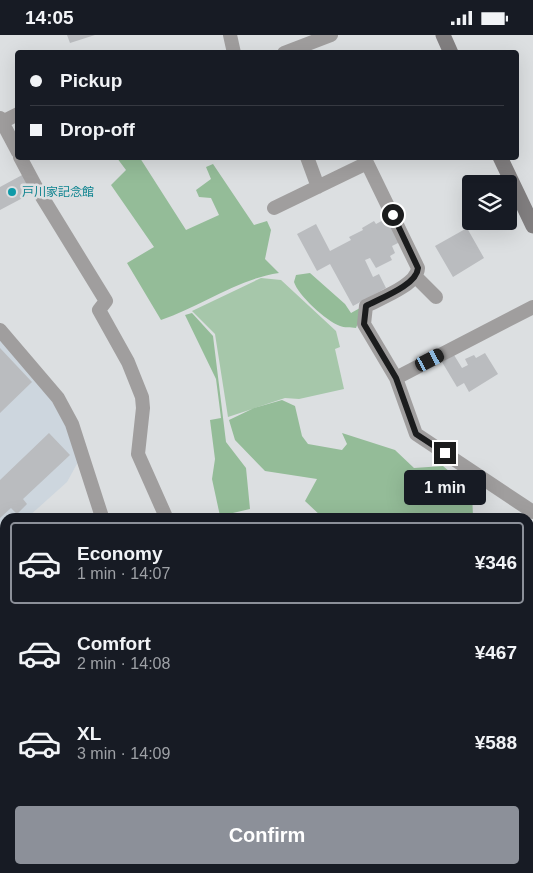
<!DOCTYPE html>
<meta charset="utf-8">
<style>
:root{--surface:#171b24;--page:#242831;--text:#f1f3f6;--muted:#9ea1a6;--line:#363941;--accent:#8c9099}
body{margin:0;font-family:Helvetica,"Noto Sans JP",sans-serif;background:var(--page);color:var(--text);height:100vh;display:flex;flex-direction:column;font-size:19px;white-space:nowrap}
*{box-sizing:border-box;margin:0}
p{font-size:16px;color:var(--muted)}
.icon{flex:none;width:28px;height:28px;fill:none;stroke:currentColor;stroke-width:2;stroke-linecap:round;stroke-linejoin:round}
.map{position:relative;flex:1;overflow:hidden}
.drawer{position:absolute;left:0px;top:478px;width:534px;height:361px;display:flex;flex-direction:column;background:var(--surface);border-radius:15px 15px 0 0;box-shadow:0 5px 20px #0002}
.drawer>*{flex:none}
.hud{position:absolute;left:15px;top:15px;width:504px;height:110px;border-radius:5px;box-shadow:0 5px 20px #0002;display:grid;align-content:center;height:110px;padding:0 15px;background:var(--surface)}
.buttons{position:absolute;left:462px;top:140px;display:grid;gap:10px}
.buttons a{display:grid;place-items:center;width:55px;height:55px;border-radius:5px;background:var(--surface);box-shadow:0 5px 20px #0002;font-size:25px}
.end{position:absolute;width:22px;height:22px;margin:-11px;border:6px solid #1b1c1d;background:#fff;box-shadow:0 0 0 2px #fff}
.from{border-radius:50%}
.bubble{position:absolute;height:35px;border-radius:5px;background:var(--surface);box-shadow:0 5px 20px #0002;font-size:16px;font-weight:600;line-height:35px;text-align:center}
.car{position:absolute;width:15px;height:30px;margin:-15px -8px;border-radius:6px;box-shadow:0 0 4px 1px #0007;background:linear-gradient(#222 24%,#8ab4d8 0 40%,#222 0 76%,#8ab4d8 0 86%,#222 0)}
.hud b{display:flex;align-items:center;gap:18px;height:48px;font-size:19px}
.hud b+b{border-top:1px solid var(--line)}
.hud i{width:12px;height:12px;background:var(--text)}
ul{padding:9px 0 0;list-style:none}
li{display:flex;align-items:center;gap:15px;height:82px;margin:0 10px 8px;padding:0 5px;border:2px solid transparent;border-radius:5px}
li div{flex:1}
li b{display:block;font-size:19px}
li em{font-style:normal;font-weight:600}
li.current{border-color:var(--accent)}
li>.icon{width:45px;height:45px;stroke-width:1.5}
.action{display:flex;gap:10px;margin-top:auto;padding:10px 15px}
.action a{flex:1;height:58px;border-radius:5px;background:var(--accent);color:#fff;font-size:20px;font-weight:600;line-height:58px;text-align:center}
.status{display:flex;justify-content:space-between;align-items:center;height:35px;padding:0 25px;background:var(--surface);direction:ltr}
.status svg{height:14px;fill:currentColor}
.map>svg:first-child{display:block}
</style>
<div class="status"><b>14:05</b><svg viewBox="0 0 49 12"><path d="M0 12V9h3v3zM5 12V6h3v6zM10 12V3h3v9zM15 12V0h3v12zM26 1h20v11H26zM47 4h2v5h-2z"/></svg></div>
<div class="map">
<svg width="533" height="838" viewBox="0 0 533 838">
<rect width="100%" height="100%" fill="#dcdfe1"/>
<path fill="#cdd6de" d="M0 303 50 363 66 389 78 427 67 447 28 482H5V503L0 508Z"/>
<path fill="#a6c7aa" d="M261 243 281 245 336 296 340 312 335 314 344 354 299 364 285 363 228 382 215 299 192 276Z
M529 603 533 605V838H482L481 834H529Z
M5 624V834H284L283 838H0V628Z"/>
<path fill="#94bc98" d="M117 123H140L186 195 219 180 211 163 199 162 196 155 211 144 206 132 213 129 254 190 267 186 271 195 265 224 279 238C238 244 201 271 161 285L127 228 154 212 111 150 126 135Z
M310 238 345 269 351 278 360 273V283L356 293C351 292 344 293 340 291 326 286 298 260 294 247L296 240Z
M192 278 213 301 226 407 246 433 250 474 220 481 212 444 215 424 210 385 221 383 216 344 185 280Z
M282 365 295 371 302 401 308 409 342 415 347 409 342 398 395 415 414 433 443 431 472 456 473 482H322L305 466 317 444 265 436 235 405 229 385 254 373Z
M529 519 533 522V600L529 598Z
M5 545V614L0 606V550Z
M262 834H320L318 838H257Z"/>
<path fill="#babcbf" d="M67 0H95L70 8Z
M24 139 34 157 0 175V152Z
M387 183 400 207 392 211 395 218 390 221 392 225 376 233 370 223 365 225 373 242 379 239 386 253 353 271 330 229 317 236 297 199 316 189 330 216 351 205 349 202 363 195 362 193 374 186 376 189Z
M467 193 484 223 453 242 435 211Z
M0 313 32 347 0 378Z
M485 318 498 339 469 357 464 348 457 352 442 327 454 320 462 333 468 330 465 324 474 320 476 323Z
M49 398 70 420 23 464 27 469 17 479 11 473 0 483V445Z
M2 773 5 777V794L3 790 0 791V774Z"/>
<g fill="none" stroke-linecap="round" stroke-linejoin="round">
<path stroke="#a09e9e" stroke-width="14" d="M230 0 234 18
M284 18 331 0
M0 83 18 117
M2 87 18 79
M20 122 36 152 106 266 99 275 128 327 142 362 143 373 138 419 166 482
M307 122 318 152
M274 173 367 128 418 233C417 250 381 263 366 271L364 289 396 343 416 399 533 477
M416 242 436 262
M0 295 58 363 72 389 102 482
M396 343 533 272
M408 834 410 838"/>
<path stroke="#827f80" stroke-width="15" d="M443 0 451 18
M500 122 533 191"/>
</g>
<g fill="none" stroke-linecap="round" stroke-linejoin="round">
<path stroke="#1b1c1d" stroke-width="6" d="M393 180 418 233C417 250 381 263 366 271L364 289 396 343 416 399 445 418"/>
</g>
<circle fill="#0f9aa8" stroke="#dcdfe1" stroke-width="2" cx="12" cy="157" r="5"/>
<g text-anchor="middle" stroke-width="5" stroke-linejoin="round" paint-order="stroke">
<g font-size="12" fill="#0d838f" stroke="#dcdfe1" text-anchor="start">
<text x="22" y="161">戸川家記念館</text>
</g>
</g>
</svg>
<div class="buttons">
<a><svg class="icon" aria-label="layers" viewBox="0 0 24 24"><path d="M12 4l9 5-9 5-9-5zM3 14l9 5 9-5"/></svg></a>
</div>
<i class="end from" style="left:393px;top:180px"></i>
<i class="end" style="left:445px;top:418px"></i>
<div class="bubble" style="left:404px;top:435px;width:82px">1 min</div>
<i class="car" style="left:430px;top:325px;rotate:63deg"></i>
<div class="hud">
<b><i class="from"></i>Pickup</b>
<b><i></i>Drop-off</b>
</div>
<section class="drawer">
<ul>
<li class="current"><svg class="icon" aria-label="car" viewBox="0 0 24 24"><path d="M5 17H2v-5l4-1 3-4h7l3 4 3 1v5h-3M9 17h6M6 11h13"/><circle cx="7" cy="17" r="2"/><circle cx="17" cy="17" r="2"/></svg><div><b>Economy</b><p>1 min · 14:07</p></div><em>¥346</em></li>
<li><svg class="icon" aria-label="car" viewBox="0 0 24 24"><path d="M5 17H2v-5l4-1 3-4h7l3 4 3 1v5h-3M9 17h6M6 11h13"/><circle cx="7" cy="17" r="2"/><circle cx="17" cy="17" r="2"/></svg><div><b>Comfort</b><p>2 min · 14:08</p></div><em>¥467</em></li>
<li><svg class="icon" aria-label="car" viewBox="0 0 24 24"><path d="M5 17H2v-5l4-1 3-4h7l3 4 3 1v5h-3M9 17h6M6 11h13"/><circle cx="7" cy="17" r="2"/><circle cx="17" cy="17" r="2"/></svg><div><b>XL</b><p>3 min · 14:09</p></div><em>¥588</em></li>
</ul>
<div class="action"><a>Confirm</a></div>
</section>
</div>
